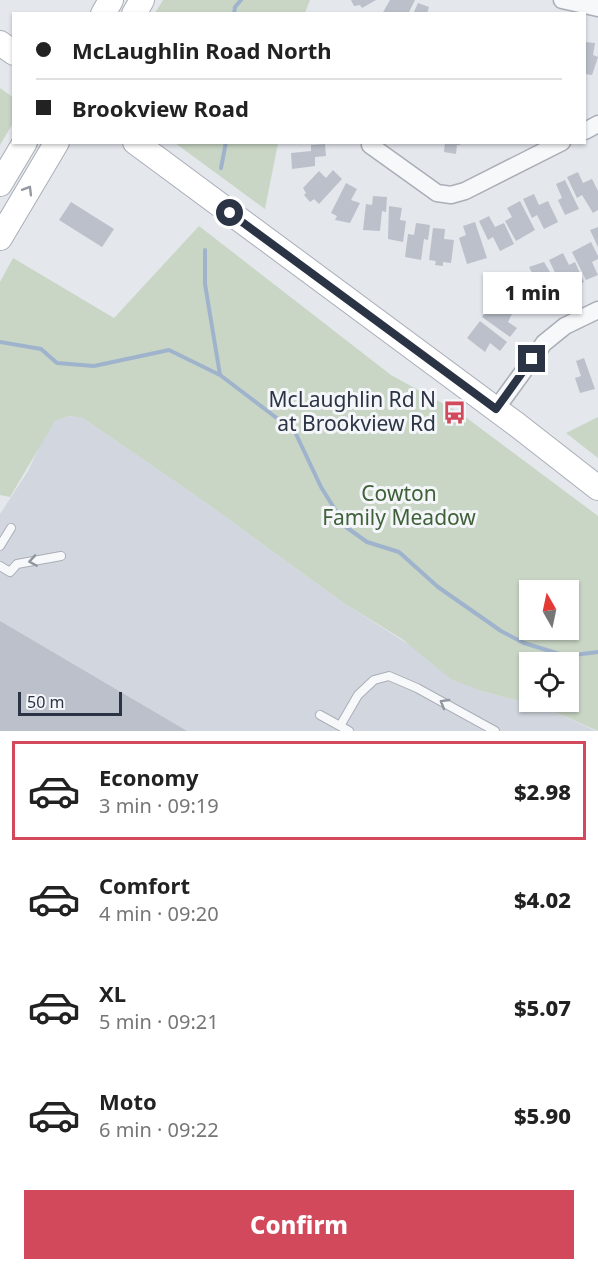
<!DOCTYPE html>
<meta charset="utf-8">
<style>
:root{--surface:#fff;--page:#f2f2f2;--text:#222;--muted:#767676;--line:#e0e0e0;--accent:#d1495b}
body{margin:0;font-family:"Noto Sans",sans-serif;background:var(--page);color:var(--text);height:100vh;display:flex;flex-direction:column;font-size:22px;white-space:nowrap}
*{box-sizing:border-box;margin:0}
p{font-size:20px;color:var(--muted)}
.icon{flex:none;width:33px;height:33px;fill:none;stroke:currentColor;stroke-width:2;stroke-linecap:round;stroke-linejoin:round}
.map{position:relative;height:731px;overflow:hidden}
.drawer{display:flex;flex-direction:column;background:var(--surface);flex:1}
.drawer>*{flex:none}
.guide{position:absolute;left:12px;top:12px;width:574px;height:132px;border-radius:0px;box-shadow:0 2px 4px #0004;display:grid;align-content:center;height:132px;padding:0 24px;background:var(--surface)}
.needle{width:39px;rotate:351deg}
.fabs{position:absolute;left:519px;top:580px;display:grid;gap:12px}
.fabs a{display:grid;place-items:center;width:60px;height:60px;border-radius:0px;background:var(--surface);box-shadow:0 2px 4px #0004;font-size:30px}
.scale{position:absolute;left:18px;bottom:15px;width:104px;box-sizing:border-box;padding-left:6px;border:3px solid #2b3445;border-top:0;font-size:16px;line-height:21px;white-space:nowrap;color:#2b3445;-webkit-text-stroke:4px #f4f6f9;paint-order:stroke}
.end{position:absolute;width:27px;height:27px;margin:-14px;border:8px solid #2b3445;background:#fff;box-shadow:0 0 0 3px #fff}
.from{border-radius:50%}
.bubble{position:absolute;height:42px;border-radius:0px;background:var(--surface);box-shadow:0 2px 4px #0004;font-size:20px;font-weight:800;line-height:42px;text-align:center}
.guide b{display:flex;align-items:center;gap:21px;height:57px;font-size:22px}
.guide b+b{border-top:2px solid var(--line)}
.guide i{width:15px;height:15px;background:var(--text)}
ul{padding:10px 0 0;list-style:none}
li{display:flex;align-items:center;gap:18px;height:99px;margin:0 12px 9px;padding:0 12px;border:3px solid transparent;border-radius:0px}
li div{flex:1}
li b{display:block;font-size:22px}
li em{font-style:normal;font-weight:800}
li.on{border-color:var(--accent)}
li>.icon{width:54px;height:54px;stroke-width:1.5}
.primary-button{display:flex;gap:12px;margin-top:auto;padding:12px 24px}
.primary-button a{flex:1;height:69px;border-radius:0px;background:var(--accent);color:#fff;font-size:24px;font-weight:800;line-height:69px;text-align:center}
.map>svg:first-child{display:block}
</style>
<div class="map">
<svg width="598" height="731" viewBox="0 0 598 731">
<rect width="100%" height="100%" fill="#e4e7ec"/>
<path fill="#d2d6de" d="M69 416 83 418 205 502 345 604 482 691 548 709 596 731H0V514L28 471 43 439 55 421Z"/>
<path fill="#c9d6c5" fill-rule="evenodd" d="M163 0H310L305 13H155Z
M0 88 14 98 13 123 0 145Z
M175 143H278L265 209Z
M199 226 391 375 460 413 598 516V731L548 709 482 691 451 679 402 639 345 604 205 502 83 418 69 416 55 421 10 497 0 495V282L13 258 114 318ZM530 591H568V630H530ZM530 663H568V702H530Z
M598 417V458L566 433Z"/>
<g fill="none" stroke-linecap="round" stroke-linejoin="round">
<path stroke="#9fb4cc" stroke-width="4" d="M234 14 235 7 241 0
M221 168 226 142
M205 250V284L220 375
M0 342 41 349 57 363 94 366 169 350 220 375 295 432 321 487 346 527 367 542 399 552 438 587 501 631 524 643 566 656 598 652"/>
</g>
<path fill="#bbc0ca" d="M351 0H376L362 8 360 5 354 6Z
M390 0H415L408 14H382Z
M418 3 429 7 427 14H413Z
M585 42 595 43 593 55 598 57 592 75 585 74Z
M445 142H461L460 145H457L456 154 444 152Z
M325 144 326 156 315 157V166L292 169 291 153 311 151V145Z
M333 170 342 179 319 204 314 199 310 202 304 195 306 193 303 188 319 171 326 178Z
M578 172 583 183 592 179 598 191V210L593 213 582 195 577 198 567 177Z
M565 180 579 209 565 215 558 200 562 198 556 184Z
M346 183 357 189 351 200 360 203 350 223 335 220 337 216 331 213Z
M534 194 539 205 548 201 558 222 544 229 537 215 532 218 523 199Z
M373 196 387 197 386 212 382 211 380 231 363 230 366 204 372 205Z
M520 201 535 230 516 241 505 221 512 217 507 208Z
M71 202 114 229 102 247 59 220Z
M389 206 402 208 400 220 406 221 403 242 388 239Z
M489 216 495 227 504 223 514 244 500 251 493 237 488 240 479 221Z
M475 222 487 258 467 264 459 238 466 235 463 226Z
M416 223 430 225 428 240 424 239 421 260 405 257 408 234 414 235Z
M598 227V247L590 230Z
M433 228 445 229 444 239 454 240 451 263 443 262V266L435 265 436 261 429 260Z
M591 242 598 256V259L592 262 598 275 586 280 572 252Z
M563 253 569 265 575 262 584 282 573 288 567 276 559 281 549 260Z
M544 262 556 282 549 286 556 296 544 303 535 288 538 285 529 267Z
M510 279 514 283 519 279 539 306 529 314 520 304 514 308 501 292 506 288 503 284Z
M492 297 513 312 508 322 517 328 510 337 482 317Z
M480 321 507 342 500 351 490 343 485 352 467 338Z
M584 358 595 389 580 393 575 378 581 376 576 361Z
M0 621 187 731H0Z"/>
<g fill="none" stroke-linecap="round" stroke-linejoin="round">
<defs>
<path id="service" d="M0 546 11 528
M0 566 10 572 17 564 61 556
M320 715 349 731
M340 726 358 695 374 680 389 676 417 688 495 731"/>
<path id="minor" d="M562 0 598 8
M585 131 598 124
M370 145 437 193 451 195 465 191 562 142
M496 409 544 343 565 326 598 310"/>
<path id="secondary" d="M103 14 111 0
M134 14 142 0
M0 43 14 53
M135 142 516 424 598 488
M0 184 25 142
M0 238 57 142"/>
</defs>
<use href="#service" stroke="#a9aeb7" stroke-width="10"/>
<use href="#minor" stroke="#a9aeb7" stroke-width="19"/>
<use href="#secondary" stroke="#a9aeb7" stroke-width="26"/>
<use href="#service" stroke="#f7f8fa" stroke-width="8"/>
<use href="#minor" stroke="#f7f8fa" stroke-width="16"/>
<use href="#secondary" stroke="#fff" stroke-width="24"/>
</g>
<defs><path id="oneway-chevron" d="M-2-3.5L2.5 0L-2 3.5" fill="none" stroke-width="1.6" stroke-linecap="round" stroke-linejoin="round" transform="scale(1.5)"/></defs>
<use stroke="#959aa2" href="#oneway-chevron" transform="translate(28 190) rotate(-59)"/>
<g stroke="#9196a0">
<use href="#oneway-chevron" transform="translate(33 561) rotate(171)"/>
<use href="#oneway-chevron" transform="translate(444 703) rotate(-150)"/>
</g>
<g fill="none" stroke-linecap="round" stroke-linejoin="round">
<path stroke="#2b3445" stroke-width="8" d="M230 213 496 409 532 359"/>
</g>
<defs>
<symbol id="bus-bare" viewBox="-9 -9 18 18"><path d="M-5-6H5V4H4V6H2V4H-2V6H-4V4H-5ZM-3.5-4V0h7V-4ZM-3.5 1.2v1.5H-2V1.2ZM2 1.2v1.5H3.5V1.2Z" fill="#d1495b" stroke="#f4f6f9" stroke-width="2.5" paint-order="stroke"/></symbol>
</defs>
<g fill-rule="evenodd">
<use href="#bus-bare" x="438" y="396" width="33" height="33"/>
</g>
<g text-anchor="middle" stroke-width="6" stroke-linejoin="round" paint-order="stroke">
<g font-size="21" fill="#2b3445" stroke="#f4f6f9" text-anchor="end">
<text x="436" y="407">McLaughlin Rd N<tspan x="436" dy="24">at Brookview Rd</tspan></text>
</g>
<g font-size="21" fill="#3f6138" stroke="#f4f6f9">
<text x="399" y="501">Cowton<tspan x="399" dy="24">Family Meadow</tspan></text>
</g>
</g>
</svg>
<div class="fabs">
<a><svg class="needle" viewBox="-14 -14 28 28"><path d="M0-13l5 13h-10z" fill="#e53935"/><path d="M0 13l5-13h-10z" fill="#767676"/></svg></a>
<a><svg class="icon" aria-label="locate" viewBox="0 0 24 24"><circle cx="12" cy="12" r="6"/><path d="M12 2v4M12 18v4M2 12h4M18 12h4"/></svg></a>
</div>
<div class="scale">50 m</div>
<i class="end from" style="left:230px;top:213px"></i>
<i class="end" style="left:532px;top:359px"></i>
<div class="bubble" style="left:483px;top:272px;width:99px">1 min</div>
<div class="guide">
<b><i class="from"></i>McLaughlin Road North</b>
<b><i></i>Brookview Road</b>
</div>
</div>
<section class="drawer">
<ul>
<li class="on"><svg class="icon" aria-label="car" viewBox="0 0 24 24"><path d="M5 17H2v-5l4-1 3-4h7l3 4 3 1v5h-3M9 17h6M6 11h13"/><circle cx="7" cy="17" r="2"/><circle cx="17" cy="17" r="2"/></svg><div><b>Economy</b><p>3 min · 09:19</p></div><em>$2.98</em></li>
<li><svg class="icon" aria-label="car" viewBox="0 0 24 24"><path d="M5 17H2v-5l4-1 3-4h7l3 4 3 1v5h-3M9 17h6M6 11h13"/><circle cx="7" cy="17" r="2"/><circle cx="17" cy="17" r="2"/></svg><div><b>Comfort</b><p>4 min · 09:20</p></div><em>$4.02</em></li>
<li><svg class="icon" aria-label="car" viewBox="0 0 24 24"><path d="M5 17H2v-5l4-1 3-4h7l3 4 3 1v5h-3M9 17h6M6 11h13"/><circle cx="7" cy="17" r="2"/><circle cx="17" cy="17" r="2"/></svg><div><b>XL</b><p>5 min · 09:21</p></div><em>$5.07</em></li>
<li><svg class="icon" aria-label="car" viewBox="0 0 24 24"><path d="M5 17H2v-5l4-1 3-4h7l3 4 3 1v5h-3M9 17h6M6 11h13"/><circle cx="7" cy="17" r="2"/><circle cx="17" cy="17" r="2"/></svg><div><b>Moto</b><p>6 min · 09:22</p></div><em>$5.90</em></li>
</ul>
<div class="primary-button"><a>Confirm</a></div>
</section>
